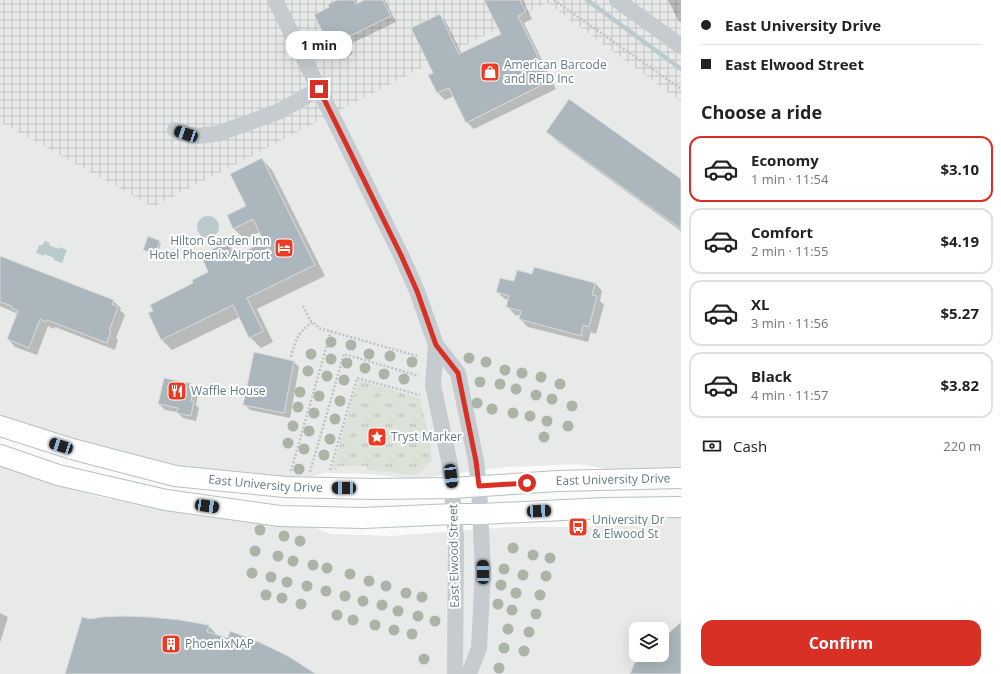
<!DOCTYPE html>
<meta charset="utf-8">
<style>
:root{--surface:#fff;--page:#f6f6f6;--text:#222;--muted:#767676;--line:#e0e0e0;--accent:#d93025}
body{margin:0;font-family:"Open Sans",sans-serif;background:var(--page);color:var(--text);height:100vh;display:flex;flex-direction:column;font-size:15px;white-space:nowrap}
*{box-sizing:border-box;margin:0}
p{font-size:13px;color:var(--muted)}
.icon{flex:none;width:22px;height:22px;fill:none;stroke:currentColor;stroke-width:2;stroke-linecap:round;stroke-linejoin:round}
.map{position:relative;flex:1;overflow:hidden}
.drawer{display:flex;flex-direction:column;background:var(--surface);width:320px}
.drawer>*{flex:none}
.top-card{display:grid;align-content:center;height:88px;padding:0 20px;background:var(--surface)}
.fabs{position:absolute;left:629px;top:622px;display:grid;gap:8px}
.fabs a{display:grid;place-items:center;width:40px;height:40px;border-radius:8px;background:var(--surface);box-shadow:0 4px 16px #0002;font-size:20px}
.end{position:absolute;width:18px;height:18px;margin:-9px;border:5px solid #d93025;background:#fff;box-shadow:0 0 0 2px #fff}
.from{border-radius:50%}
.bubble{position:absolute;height:28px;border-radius:12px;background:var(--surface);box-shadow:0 4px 16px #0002;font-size:13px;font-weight:700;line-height:28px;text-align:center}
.car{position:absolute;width:12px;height:24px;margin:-12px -6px;border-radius:5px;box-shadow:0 0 3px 1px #0007;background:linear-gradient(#222 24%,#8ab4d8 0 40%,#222 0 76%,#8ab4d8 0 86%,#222 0)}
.top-card b{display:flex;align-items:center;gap:14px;height:38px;font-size:15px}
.top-card b+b{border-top:1px solid var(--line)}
.top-card i{width:10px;height:10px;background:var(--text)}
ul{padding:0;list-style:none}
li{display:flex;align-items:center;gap:12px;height:66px;margin:0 8px 6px;padding:0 12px;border:2px solid var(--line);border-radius:12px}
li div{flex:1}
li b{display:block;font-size:15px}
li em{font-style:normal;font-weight:700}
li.on{border-color:var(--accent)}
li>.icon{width:36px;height:36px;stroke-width:1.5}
h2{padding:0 20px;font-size:18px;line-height:48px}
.pay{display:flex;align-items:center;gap:10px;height:44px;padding:0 20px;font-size:15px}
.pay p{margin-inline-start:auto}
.cta{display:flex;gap:8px;margin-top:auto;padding:8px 20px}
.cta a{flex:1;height:46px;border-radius:12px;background:var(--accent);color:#fff;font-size:16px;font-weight:700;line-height:46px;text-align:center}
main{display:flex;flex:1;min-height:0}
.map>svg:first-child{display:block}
</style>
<main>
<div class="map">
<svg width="681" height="674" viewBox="0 0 681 674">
<defs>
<pattern id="industrial-grid" width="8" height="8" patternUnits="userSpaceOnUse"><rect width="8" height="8" fill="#e8eae9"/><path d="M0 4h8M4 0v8" fill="none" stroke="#c0c3c2"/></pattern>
<pattern id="grass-tufts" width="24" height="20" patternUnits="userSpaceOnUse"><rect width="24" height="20" fill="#dde2d8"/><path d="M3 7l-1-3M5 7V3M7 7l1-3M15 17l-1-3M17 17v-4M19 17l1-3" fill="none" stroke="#b7bcb5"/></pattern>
</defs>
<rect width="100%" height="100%" fill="#fafaf8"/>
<path fill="#e8eae9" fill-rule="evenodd" d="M547 3 681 102V470L617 471 579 464 506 467 415 479 368 474 325 473 298 480 233 474 153 461 73 441 0 417V122L153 207Z
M0 466 42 481 104 498 194 515 309 525 331 534 391 536 511 527H592L649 515H681V674H0ZM636 629H662V655H636Z"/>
<path fill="url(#industrial-grid)" d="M0 0H681V102L547 3 153 207 0 122Z"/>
<path fill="url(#grass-tufts)" d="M358 380 420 398 430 442 432 461 421 472 414 475 367 470 366 466H338L337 470H332Z"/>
<path fill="#bbcbcd" d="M197 227a11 11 0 1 1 22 0a11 11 0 1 1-22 0Z
M45 241 50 243 49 245 59 249 60 247 67 250 62 263 54 260V258L45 254 44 256 36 253 39 245H42Z"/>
<path fill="#0003" d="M339 0H356L358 4 366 0H385L396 22 348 45 353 54 341 60 335 55 316 15 331 8Z
M486 0H523L532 19 524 23 556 89 474 129 467 122 454 96 445 100 438 93 430 75 434 73 439 15 446 22 462 54 502 34Z
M668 0H681V23L678 20Z
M547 132 681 181V231L558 142Z
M262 159 272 170 325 276 257 309 273 342 261 348 250 337 240 317 172 350 161 339 194 283 210 272 227 243 239 255 265 242 260 232 245 239 234 229 248 206Z
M149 238 161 244 157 254 145 249Z
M0 257 113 301 121 308 120 310 125 315 116 338 118 340 115 350 55 327 54 329 48 326 37 355 15 347 8 339 18 314 0 306Z
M532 276 595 283 602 291 600 301 604 305 596 334 591 332 588 342 528 327 520 319 521 316 515 315 508 307 509 300 505 299 497 292 515 282Z
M294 362 299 367 290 418 250 410 244 404Z
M194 385 199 390 196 405 199 408 196 421 183 418 177 412 165 410 159 404Z
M0 613 8 617 0 643Z
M89 620 180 621 209 626 216 634V636L314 674H66Z"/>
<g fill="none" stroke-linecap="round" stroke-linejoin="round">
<path stroke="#bbcbcd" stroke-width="4.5" d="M587 0 681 69"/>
</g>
<path fill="#abb7bc" stroke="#dcdcda" d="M337 0H354L356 4 364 0H383L391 16 344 39 348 49 334 55 314 15 329 7 328 4Z
M484 0H520L526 12 518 16 550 81 466 123 449 88 437 93 428 75 433 73 411 28 440 14 459 54 501 34Z
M569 99 681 179V229L546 132Z
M262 158 315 265 247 298 263 331 249 338 233 305 161 340 148 313 153 311 150 305 193 283 192 280 208 272 201 255 227 242 235 256 264 242 253 219 233 229 227 215 246 206 230 174Z
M148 236 160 241 155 254 143 250Z
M0 256 114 300 112 304 118 307 109 331H111L107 343 47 320 46 322 40 319 29 348 7 339 18 311 11 308 12 306 0 302Z
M534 267 595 283 592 295 597 296 589 327 583 325 581 336 519 319 521 311 506 307 509 296 496 292 500 278 514 281 517 270 532 274Z
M254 352 294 361 284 413 243 405Z
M164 378 194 384 191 401H194L191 416 177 413 178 408 158 404Z
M120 616 150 617 180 620 209 625 207 632 228 638 230 631 261 643 288 656 316 674H65L82 617 90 619 102 617Z
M681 622V674H630L638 655H662V639Z"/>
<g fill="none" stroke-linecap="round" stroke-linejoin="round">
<defs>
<g id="major">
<path id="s1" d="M0 426 72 449 175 476 285 487 373 489 452 488 558 481 681 478"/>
<path d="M0 455 58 475 166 500 280 516 363 518 454 514H481L605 508 681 507"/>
</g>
</defs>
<use href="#major" stroke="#b8bfc2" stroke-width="22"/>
<path stroke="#bfc3c5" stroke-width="2.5" stroke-dasharray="2 2" stroke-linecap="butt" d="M554 0 681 89
M303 306 310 320 319 328 417 356
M291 357C295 341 298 332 312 323
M330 470 357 378 420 395
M291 471 331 331
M310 472 344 354 419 376"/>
<path stroke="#c5cbce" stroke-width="16" d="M275 0 401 255 417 291 436 345 458 373 476 461 479 486 483 572 479 648 469 674
M617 0 681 46
M175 130 187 134 198 136 220 133 280 111 319 89
M436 345 433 385 450 465 456 538 455 674"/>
<use href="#major" stroke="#fff" stroke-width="20"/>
</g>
<g fill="#abb4a6">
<circle cx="331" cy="342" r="5.5"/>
<circle cx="351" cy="345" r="5.5"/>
<circle cx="311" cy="354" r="5.5"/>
<circle cx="369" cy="354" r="5.5"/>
<circle cx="390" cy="356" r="5.5"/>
<circle cx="469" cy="358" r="5.5"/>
<circle cx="331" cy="359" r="5.5"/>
<circle cx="412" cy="362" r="5.5"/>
<circle cx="486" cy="362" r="5.5"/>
<circle cx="347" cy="363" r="5.5"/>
<circle cx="365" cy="368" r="5.5"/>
<circle cx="505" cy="370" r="5.5"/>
<circle cx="308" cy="371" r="5.5"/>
<circle cx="522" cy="373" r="5.5"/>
<circle cx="384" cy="374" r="5.5"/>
<circle cx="327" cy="376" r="5.5"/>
<circle cx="541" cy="377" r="5.5"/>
<circle cx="404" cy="379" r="5.5"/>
<circle cx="344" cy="380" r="5.5"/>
<circle cx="480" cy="382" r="5.5"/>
<circle cx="500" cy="384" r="5.5"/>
<circle cx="560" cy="384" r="5.5"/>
<circle cx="516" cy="389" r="5.5"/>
<circle cx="300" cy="392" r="5.5"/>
<circle cx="536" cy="395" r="5.5"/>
<circle cx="319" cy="396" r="5.5"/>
<circle cx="552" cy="399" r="5.5"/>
<circle cx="340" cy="401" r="5.5"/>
<circle cx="477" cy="403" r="5.5"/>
<circle cx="572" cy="406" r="5.5"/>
<circle cx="298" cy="407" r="5.5"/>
<circle cx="492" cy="409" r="5.5"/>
<circle cx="314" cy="413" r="5.5"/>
<circle cx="513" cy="413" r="5.5"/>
<circle cx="530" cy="416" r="5.5"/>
<circle cx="335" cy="419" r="5.5"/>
<circle cx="547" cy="421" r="5.5"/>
<circle cx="293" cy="426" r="5.5"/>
<circle cx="568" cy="426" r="5.5"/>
<circle cx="309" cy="431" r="5.5"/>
<circle cx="544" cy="437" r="5.5"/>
<circle cx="330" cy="439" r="5.5"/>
<circle cx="288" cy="443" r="5.5"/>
<circle cx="304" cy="449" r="5.5"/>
<circle cx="324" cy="455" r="5.5"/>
<circle cx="299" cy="469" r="5.5"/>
<circle cx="260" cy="530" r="5.5"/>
<circle cx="284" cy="536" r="5.5"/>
<circle cx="300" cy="541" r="5.5"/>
<circle cx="513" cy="548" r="5.5"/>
<circle cx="255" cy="551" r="5.5"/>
<circle cx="533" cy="555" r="5.5"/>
<circle cx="278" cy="556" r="5.5"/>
<circle cx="550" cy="558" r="5.5"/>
<circle cx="293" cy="561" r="5.5"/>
<circle cx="313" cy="565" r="5.5"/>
<circle cx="327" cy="568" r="5.5"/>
<circle cx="504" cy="569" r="5.5"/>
<circle cx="252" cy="573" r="5.5"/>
<circle cx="350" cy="574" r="5.5"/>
<circle cx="523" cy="575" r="5.5"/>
<circle cx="546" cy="576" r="5.5"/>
<circle cx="271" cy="577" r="5.5"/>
<circle cx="369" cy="581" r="5.5"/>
<circle cx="287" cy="582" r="5.5"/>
<circle cx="501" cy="585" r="5.5"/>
<circle cx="307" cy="586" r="5.5"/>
<circle cx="386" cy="586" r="5.5"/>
<circle cx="326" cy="591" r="5.5"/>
<circle cx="406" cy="593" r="5.5"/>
<circle cx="516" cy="593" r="5.5"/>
<circle cx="266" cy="595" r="5.5"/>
<circle cx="540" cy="595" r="5.5"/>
<circle cx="345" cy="596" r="5.5"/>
<circle cx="422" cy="597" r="5.5"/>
<circle cx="282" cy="598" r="5.5"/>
<circle cx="363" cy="601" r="5.5"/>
<circle cx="301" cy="604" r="5.5"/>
<circle cx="498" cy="604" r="5.5"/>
<circle cx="382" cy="605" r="5.5"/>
<circle cx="512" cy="610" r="5.5"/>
<circle cx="398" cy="611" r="5.5"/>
<circle cx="536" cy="614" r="5.5"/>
<circle cx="337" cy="615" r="5.5"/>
<circle cx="418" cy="616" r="5.5"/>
<circle cx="353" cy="620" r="5.5"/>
<circle cx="435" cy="621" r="5.5"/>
<circle cx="375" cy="625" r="5.5"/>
<circle cx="508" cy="629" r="5.5"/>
<circle cx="394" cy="630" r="5.5"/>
<circle cx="529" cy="632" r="5.5"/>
<circle cx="412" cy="634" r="5.5"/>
<circle cx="504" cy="648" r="5.5"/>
<circle cx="524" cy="651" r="5.5"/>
<circle cx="424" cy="659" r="5.5"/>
<circle cx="499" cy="668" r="5.5"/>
</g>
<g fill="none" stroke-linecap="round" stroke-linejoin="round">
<path stroke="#d93025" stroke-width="5" d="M319 89 401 255 417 291 436 345 458 373 476 461 479 486 527 483"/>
</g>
<defs>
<symbol id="shop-square" viewBox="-11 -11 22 22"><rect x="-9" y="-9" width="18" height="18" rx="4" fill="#ee3923" stroke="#fff"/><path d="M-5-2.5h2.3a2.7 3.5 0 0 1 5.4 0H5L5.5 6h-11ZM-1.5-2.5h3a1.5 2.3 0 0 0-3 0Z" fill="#fff"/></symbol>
<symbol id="hotel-square" viewBox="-11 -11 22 22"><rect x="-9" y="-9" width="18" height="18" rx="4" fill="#ee3923" stroke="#fff"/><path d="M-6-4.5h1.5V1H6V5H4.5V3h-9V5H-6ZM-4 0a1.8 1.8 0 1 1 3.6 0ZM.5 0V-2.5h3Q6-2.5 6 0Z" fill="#fff"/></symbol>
<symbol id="restaurant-square" viewBox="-11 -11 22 22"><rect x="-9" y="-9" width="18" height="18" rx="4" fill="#ee3923" stroke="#fff"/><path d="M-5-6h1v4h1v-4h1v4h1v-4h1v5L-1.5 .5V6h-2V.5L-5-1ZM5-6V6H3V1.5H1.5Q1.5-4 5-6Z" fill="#fff"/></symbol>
<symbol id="sight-square" viewBox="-11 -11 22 22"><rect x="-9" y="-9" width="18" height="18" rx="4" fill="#ee3923" stroke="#fff"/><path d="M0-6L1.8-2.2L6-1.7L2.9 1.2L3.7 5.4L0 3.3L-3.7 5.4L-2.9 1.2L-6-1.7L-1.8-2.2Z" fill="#fff"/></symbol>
<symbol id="bus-square" viewBox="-11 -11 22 22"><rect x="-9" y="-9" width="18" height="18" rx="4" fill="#ee3923" stroke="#fff"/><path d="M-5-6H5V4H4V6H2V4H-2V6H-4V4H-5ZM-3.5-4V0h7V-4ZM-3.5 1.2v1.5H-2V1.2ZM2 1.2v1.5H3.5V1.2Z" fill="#fff"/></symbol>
<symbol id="building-square" viewBox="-11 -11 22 22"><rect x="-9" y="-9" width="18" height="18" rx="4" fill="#ee3923" stroke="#fff"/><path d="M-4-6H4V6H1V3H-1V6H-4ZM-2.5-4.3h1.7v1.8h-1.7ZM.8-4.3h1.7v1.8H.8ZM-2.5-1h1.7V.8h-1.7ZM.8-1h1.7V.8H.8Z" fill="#fff"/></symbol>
</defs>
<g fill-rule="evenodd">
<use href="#shop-square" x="479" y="61" width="22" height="22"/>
<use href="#hotel-square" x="273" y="237" width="22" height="22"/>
<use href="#restaurant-square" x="166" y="380" width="22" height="22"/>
<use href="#sight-square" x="366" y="426" width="22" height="22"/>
<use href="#bus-square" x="567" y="516" width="22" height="22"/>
<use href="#building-square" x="160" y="633" width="22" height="22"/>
</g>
<g text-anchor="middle" stroke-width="4" stroke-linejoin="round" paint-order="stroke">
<g font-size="12" fill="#637a85" stroke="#fff" text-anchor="start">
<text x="504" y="69">American Barcode<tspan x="504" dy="14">and RFID Inc</tspan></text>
<text x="270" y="245" text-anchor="end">Hilton Garden Inn<tspan x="270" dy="14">Hotel Phoenix Airport</tspan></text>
<text x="191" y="395">Waffle House</text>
<text x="391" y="441">Tryst Marker</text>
<text x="592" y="524">University Dr<tspan x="592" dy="14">&amp; Elwood St</tspan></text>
<text x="185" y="648">PhoenixNAP</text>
</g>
<g font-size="12" fill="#637a85" stroke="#fff">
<text dy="4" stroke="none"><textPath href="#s1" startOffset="621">East University Drive</textPath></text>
<text dy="4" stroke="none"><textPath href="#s1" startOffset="273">East University Drive</textPath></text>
<text transform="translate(454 556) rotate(-91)" y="4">East Elwood Street</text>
</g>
</g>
</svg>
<div class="fabs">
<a><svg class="icon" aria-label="layers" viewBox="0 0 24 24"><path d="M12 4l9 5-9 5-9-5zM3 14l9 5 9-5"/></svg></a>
</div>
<i class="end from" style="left:527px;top:483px"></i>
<i class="end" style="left:319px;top:89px"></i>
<div class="bubble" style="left:286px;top:31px;width:66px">1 min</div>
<i class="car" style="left:186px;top:134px;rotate:289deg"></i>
<i class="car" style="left:61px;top:446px;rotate:288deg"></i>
<i class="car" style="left:451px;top:476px;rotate:173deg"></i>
<i class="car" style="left:344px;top:488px;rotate:271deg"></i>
<i class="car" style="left:207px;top:506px;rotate:98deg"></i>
<i class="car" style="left:539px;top:511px;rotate:87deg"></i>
<i class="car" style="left:483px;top:572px;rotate:359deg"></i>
</div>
<section class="drawer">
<div class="top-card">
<b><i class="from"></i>East University Drive</b>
<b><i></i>East Elwood Street</b>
</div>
<h2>Choose a ride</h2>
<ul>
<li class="on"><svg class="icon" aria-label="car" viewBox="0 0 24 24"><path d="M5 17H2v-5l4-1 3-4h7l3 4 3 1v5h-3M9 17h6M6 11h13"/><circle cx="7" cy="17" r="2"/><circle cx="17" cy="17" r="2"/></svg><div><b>Economy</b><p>1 min · 11:54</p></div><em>$3.10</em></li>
<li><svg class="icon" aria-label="car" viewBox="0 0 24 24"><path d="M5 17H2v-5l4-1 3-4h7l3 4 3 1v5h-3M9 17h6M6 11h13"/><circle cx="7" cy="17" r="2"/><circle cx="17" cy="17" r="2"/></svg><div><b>Comfort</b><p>2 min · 11:55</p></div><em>$4.19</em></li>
<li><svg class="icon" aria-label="car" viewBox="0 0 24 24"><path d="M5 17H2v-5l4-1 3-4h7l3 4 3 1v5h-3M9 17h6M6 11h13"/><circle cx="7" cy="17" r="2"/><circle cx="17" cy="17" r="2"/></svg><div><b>XL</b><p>3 min · 11:56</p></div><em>$5.27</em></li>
<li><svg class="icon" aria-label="car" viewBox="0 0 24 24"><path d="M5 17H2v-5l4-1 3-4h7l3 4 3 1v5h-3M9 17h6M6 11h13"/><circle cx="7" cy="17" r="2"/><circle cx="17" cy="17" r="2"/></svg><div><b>Black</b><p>4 min · 11:57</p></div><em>$3.82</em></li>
</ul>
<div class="pay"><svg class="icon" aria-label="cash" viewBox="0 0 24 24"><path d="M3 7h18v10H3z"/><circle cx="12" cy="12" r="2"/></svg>Cash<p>220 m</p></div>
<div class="cta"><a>Confirm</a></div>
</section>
</main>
